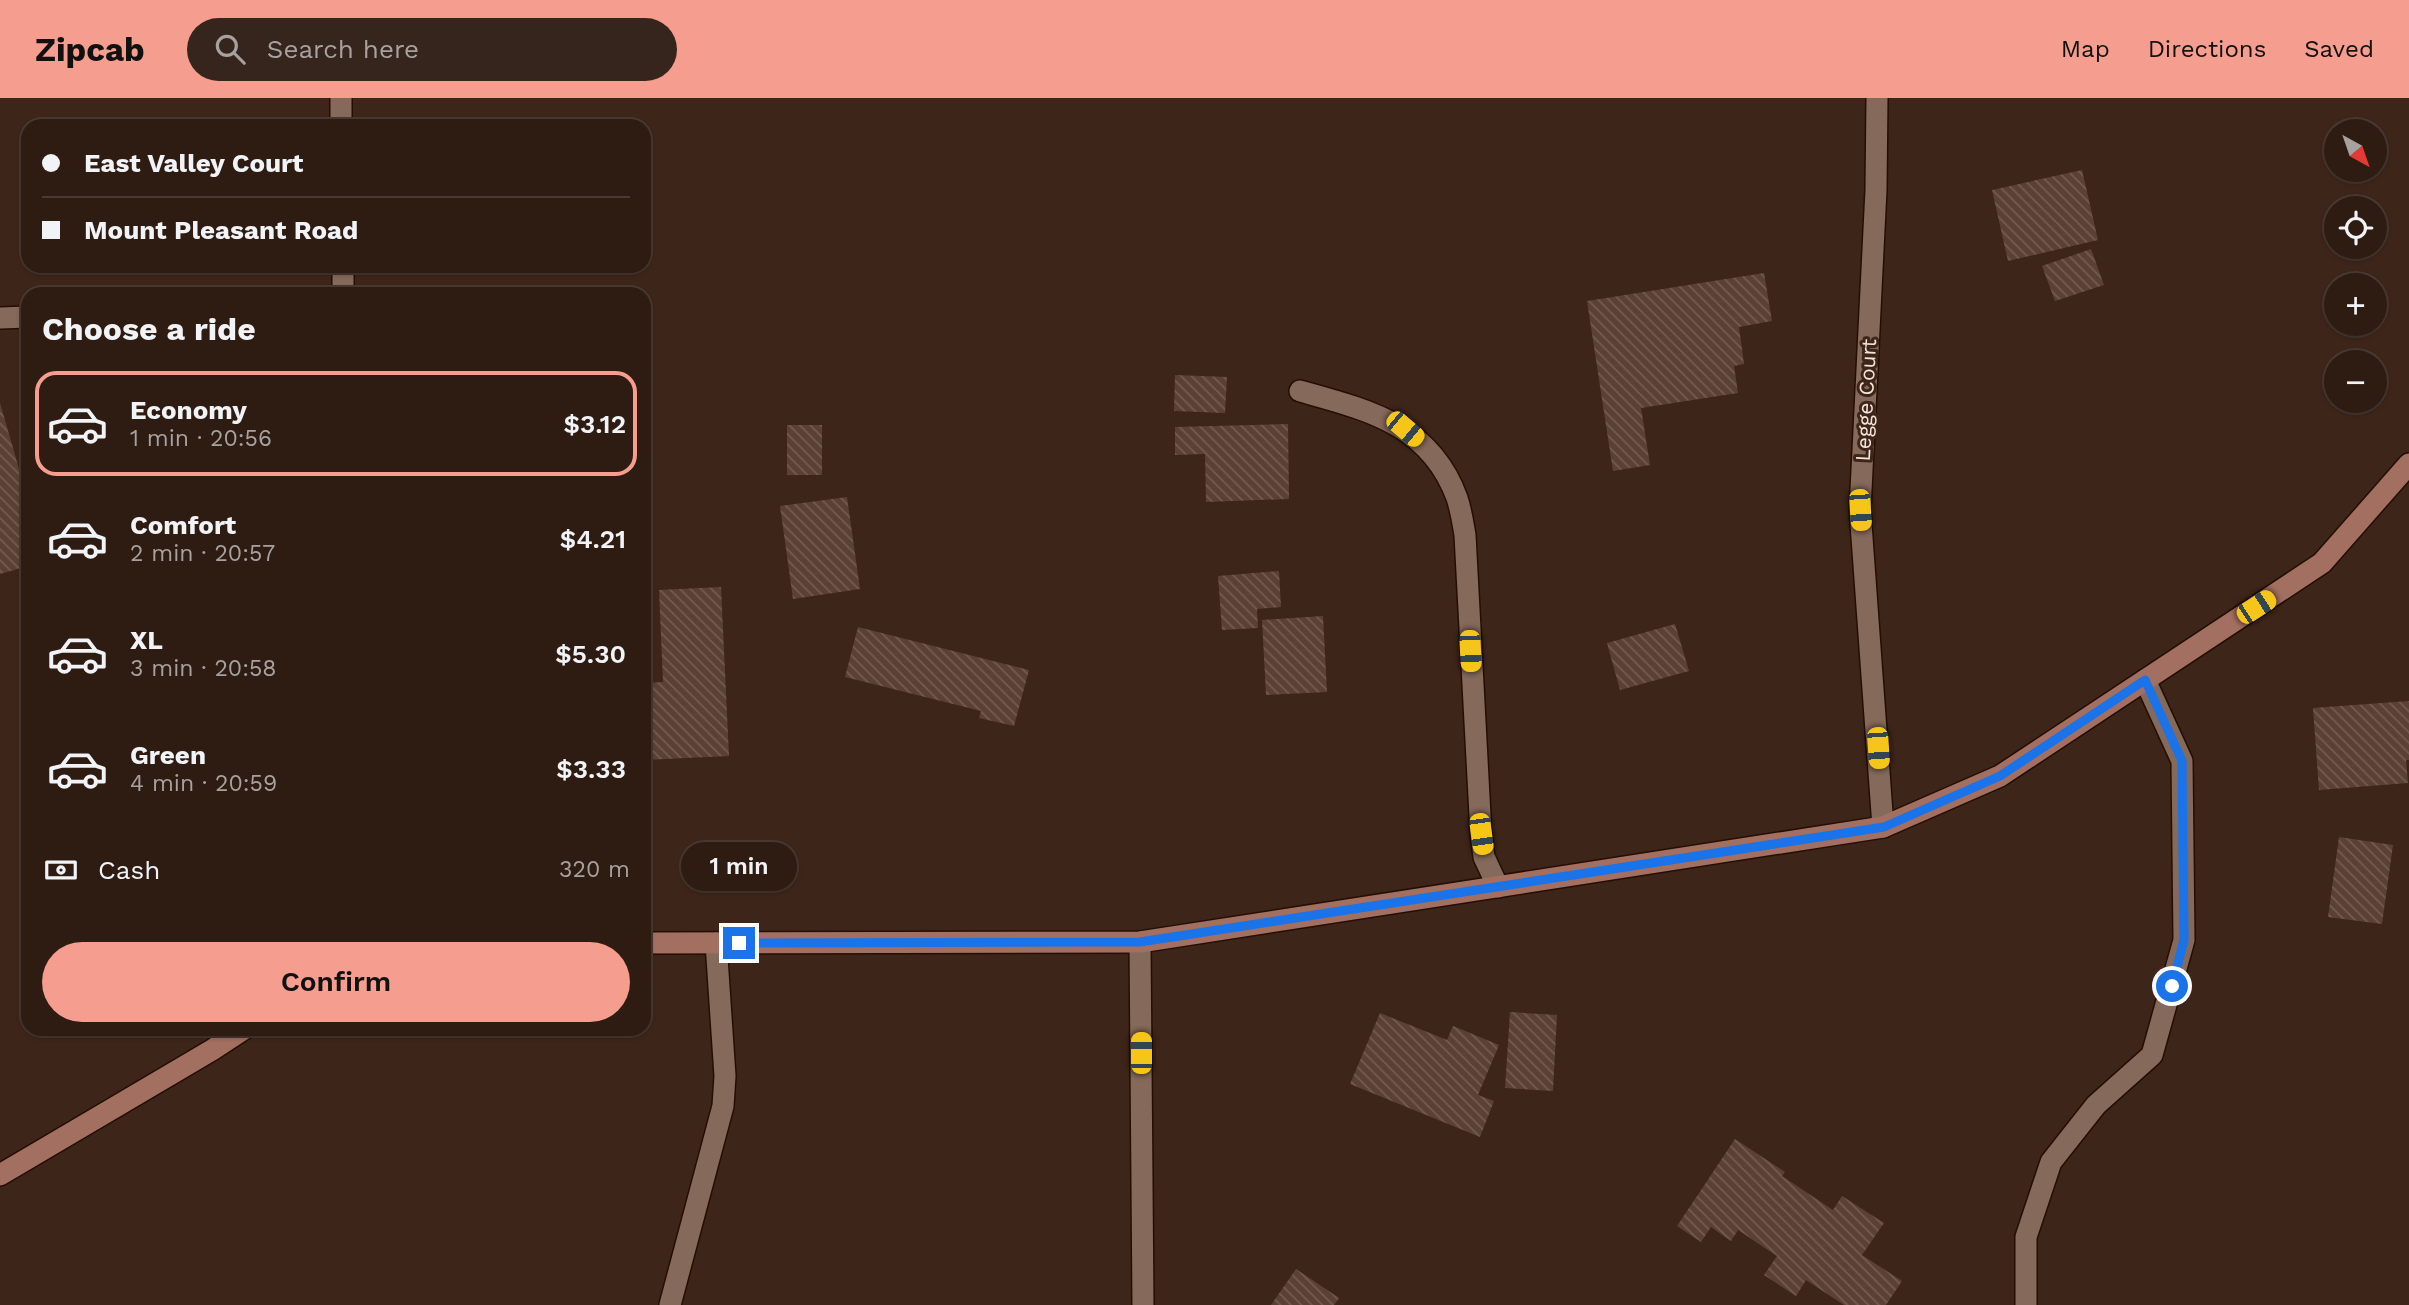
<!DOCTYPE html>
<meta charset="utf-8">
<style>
:root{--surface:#2e1c13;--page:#36251c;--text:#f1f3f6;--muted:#a7a1a0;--line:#493a33;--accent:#f59d8e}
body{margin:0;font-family:"Work Sans",sans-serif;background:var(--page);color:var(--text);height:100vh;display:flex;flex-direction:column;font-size:26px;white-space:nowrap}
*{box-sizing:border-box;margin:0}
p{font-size:23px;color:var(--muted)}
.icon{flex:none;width:38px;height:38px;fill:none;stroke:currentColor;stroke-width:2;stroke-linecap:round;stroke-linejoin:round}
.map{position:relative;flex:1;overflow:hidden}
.details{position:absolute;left:21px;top:189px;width:630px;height:749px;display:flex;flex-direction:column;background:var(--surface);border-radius:21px;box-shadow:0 2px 5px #0004,0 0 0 2px var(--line)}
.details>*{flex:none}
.banner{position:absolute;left:21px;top:21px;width:630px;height:154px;border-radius:21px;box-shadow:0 2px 5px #0004,0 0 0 2px var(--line);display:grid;align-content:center;height:154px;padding:0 21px;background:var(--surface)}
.needle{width:46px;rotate:140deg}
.buttons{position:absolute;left:2324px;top:21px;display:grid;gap:14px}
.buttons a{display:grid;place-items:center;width:63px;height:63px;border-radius:50%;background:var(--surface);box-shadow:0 2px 5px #0004,0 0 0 2px var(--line);font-size:35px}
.end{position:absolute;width:32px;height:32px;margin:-16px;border:9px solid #1a73e8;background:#fff;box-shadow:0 0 0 4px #fff}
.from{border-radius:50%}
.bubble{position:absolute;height:49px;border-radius:24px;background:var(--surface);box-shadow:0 2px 5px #0004,0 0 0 2px var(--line);font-size:23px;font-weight:600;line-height:49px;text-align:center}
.car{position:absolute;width:21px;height:42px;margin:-21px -10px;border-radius:9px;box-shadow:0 0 5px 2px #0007;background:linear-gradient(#f5c518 24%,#345 0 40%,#f5c518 0 76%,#345 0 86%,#f5c518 0)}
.banner b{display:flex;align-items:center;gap:24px;height:66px;font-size:26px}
.banner b+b{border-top:2px solid var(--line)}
.banner i{width:18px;height:18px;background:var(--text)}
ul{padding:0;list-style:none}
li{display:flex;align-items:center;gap:21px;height:105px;margin:0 14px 10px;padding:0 7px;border:4px solid transparent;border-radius:21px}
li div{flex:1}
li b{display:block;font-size:26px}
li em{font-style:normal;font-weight:600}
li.selected{border-color:var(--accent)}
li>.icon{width:63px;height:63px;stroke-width:1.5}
h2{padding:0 21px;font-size:32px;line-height:84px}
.pay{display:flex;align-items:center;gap:18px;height:77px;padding:0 21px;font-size:26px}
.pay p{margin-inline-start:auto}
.cta{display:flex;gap:14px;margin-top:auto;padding:14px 21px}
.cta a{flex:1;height:80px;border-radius:42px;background:var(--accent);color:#111;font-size:28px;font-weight:600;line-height:80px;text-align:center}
header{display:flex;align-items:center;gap:42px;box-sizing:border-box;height:98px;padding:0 35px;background:var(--accent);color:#111}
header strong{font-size:33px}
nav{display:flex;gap:38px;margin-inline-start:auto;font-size:24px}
.search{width:490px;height:63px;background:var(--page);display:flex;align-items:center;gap:18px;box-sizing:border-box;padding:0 24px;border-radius:38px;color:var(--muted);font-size:26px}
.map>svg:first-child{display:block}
</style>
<header>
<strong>Zipcab</strong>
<div class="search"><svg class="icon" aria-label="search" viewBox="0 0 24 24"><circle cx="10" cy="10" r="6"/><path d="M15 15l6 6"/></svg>Search here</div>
<nav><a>Map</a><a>Directions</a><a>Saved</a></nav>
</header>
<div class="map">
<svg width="2409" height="1207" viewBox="0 0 2409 1207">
<defs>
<pattern id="building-back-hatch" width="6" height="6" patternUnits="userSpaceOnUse" patternTransform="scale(1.75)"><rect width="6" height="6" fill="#5a4134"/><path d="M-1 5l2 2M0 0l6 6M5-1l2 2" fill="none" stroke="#725c51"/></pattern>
</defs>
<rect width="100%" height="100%" fill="#3e2519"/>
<path fill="url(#building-back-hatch)" d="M2082 72 2098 142 2008 163 1992 92Z
M2091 151 2104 187 2055 203 2042 168Z
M1764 175 1772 223 1739 229 1744 266 1734 268 1738 295 1641 310 1650 367 1613 373 1587 203Z
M1175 277 1227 279 1225 315 1174 313Z
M0 305 28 402V468L0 476Z
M1288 326 1289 401 1206 404 1205 356 1175 357V329Z
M787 327H822V377H787Z
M847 399 860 491 793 501 780 408Z
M1279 473 1281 509 1257 511 1258 530 1222 532 1218 478Z
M721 489 729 658 644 662V585L663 584 659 492Z
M1323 518 1327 594 1266 597 1262 522Z
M1675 526 1689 573 1620 592 1607 545Z
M858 529 1029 572 1014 628 979 620 981 613 845 579Z
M2409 603V662H2406L2408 685 2319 692 2313 610Z
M2339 739 2393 747 2382 826 2328 819Z
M1510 914 1557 917 1553 993 1505 990Z
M1380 915 1447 942 1453 928 1499 947 1478 997 1494 1003 1480 1039 1350 986Z
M1735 1041 1785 1074 1782 1078 1833 1112 1842 1098 1884 1125 1862 1157 1902 1183 1886 1207H1844L1806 1182 1796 1198 1764 1177 1777 1158 1738 1132 1731 1143 1711 1129 1701 1144 1677 1128Z
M1296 1171 1339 1200 1334 1207H1271Z"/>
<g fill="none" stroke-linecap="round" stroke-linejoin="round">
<defs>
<path id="lane" d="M0 220 28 219
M1300 293C1368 312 1430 326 1457 400 1461 412 1463 425 1465 437L1481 736 1484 759 1498 789
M670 1207 723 1008 725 978 716 845"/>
<path id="street" d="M341 0V28
M1877 0 1876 92 1860 412 1883 729
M343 168V196
M1140 844 1143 1207
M2026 1207V1139L2051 1064 2096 1007 2152 957 2184 842 2182 663 2145 582"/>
<path id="secondary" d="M644 845 1140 844 1883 729 2000 678 2322 465 2409 366
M0 1077 212 952 244 931"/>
</defs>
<use href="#lane" stroke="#240e03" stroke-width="24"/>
<use href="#street" stroke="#240e03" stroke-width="24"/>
<use href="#secondary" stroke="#240e03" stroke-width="24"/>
<use href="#lane" stroke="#85695a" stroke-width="21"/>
<use href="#street" stroke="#85695a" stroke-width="21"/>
<use href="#secondary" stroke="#a36f60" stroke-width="21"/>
</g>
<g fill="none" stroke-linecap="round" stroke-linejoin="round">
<path stroke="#1a73e8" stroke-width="9" d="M739 845 1140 844 1884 729 2000 678 2145 582 2182 663 2184 842 2172 888"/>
</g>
<g text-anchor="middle" stroke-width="6" stroke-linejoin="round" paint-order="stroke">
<g font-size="21" fill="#f4e4db" stroke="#3e2519">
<text transform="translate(1866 302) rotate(-87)" y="7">Legge Court</text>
</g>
</g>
</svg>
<div class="buttons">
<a><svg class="needle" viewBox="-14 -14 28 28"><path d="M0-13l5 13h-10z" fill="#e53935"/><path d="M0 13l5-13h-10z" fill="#a7a1a0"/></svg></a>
<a><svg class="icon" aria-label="locate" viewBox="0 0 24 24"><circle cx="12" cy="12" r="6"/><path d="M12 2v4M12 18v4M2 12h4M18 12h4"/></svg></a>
<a>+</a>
<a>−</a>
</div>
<i class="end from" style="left:2172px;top:888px"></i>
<i class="end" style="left:739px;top:845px"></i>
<div class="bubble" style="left:681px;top:744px;width:116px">1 min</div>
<i class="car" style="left:1405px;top:331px;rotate:130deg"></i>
<i class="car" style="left:1860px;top:412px;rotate:176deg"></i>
<i class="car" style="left:2256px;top:509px;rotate:57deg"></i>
<i class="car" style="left:1470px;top:553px;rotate:177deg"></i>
<i class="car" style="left:1878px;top:650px;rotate:176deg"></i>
<i class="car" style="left:1481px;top:736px;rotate:172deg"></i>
<i class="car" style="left:1141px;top:955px;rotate:0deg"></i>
<div class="banner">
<b><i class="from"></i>East Valley Court</b>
<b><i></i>Mount Pleasant Road</b>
</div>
<section class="details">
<h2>Choose a ride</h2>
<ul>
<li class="selected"><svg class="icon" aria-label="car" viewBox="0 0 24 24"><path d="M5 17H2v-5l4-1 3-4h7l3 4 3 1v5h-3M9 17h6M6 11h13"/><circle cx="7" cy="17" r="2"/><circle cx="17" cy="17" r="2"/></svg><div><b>Economy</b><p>1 min · 20:56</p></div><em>$3.12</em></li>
<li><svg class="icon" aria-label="car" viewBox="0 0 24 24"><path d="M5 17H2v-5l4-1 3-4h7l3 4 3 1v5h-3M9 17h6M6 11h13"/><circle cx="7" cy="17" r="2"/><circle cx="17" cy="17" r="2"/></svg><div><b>Comfort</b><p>2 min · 20:57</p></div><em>$4.21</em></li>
<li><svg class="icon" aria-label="car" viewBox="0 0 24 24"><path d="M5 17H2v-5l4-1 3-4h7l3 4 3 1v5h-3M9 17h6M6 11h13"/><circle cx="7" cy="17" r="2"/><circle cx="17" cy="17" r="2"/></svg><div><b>XL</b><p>3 min · 20:58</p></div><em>$5.30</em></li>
<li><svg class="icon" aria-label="car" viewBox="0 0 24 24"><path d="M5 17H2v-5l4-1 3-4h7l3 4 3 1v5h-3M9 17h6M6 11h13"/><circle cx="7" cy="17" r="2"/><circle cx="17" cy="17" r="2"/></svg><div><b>Green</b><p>4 min · 20:59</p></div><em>$3.33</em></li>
</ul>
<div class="pay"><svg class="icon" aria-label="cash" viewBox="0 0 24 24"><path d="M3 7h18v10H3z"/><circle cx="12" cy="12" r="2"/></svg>Cash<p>320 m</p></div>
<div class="cta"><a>Confirm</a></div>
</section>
</div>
